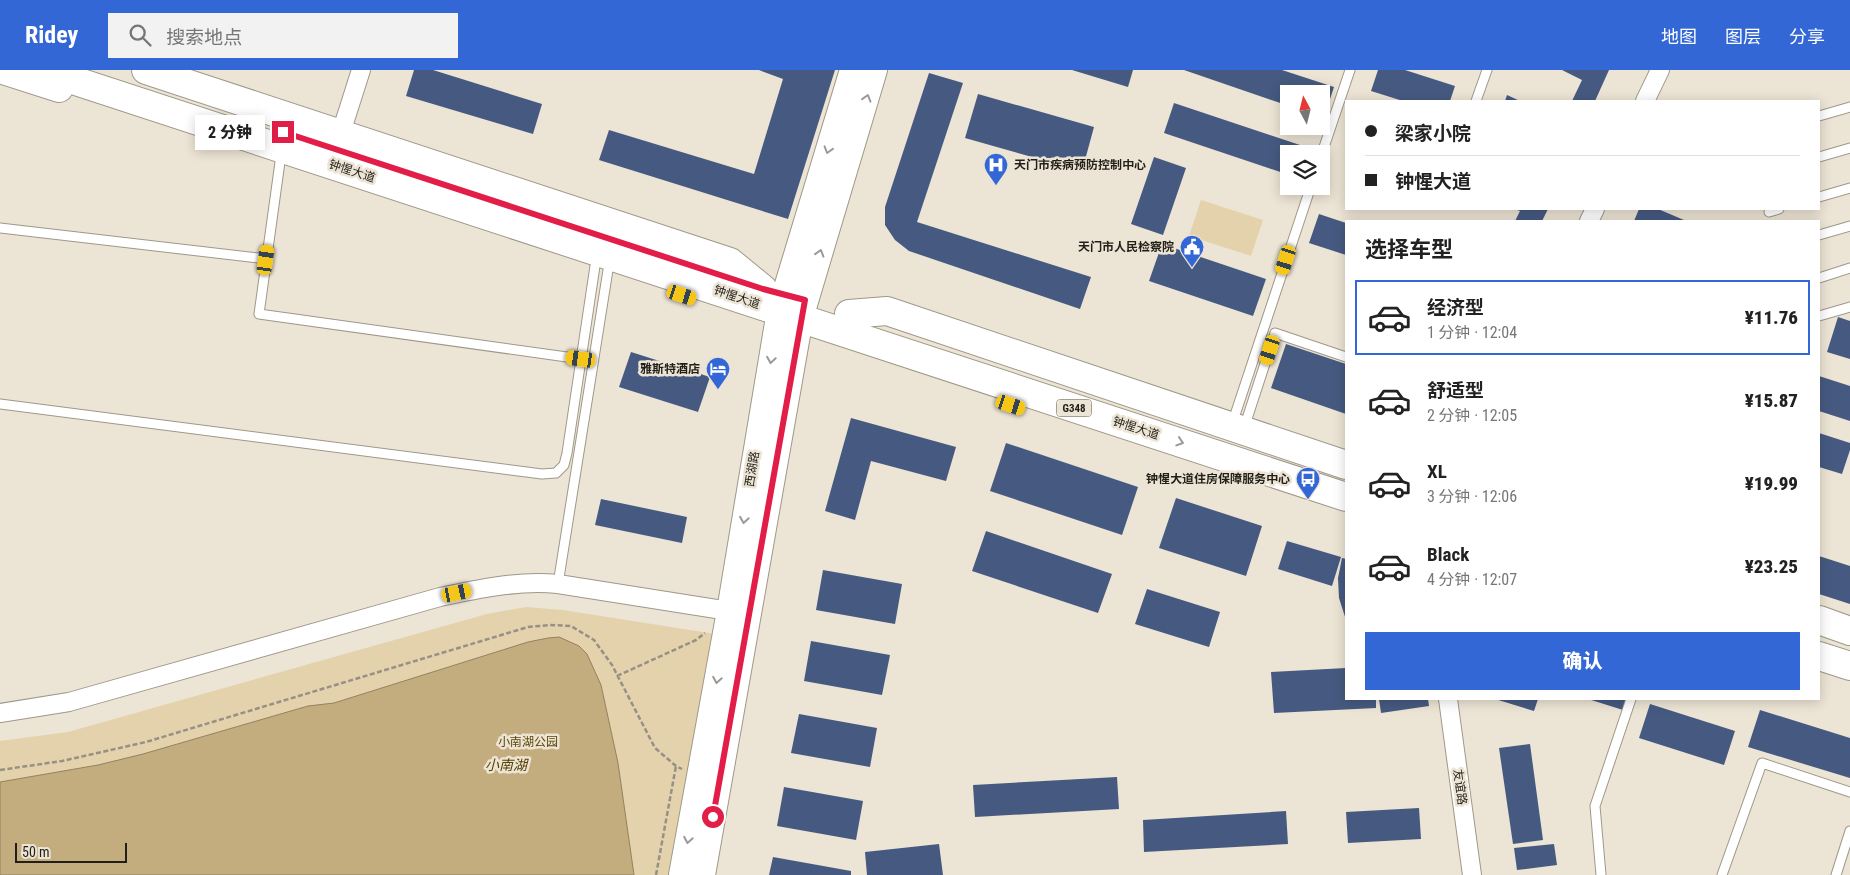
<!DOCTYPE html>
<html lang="zh">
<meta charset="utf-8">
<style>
:root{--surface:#fff;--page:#f2f2f2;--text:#222;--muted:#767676;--line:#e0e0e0;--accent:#3367d6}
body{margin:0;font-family:"Roboto Condensed","Noto Sans SC",sans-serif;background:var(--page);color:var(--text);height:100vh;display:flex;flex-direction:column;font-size:19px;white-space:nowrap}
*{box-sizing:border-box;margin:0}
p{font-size:16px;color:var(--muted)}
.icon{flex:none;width:28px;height:28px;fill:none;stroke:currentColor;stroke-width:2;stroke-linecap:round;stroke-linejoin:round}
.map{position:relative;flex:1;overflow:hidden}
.panel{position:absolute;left:1345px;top:150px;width:475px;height:480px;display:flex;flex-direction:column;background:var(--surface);border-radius:0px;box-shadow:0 2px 12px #0003}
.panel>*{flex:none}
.hud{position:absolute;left:1345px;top:30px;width:475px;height:110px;border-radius:0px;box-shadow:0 2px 12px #0003;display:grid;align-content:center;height:110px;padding:0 20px;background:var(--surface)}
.needle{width:32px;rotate:353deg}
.fabs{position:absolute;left:1280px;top:15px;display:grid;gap:10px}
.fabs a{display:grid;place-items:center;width:50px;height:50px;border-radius:0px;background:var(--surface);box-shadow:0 2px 12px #0003;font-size:25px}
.scale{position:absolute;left:15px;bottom:12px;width:112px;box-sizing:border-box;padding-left:5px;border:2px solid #221f19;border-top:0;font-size:14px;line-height:18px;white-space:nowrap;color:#221f19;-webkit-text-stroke:4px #ece4d4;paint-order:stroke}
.end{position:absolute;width:22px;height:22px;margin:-11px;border:6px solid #e11d48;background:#fff;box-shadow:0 0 0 2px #fff}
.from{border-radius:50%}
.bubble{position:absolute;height:35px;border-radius:0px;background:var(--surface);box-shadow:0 2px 12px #0003;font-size:16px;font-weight:800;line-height:35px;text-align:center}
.car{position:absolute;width:15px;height:30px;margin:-15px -8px;border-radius:6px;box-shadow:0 0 4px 1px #0007;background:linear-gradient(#f5c518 24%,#345 0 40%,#f5c518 0 76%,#345 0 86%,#f5c518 0)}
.hud b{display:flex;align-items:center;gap:18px;height:48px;font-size:19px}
.hud b+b{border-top:1px solid var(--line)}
.hud i{width:12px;height:12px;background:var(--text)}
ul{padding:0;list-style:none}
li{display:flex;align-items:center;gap:15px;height:75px;margin:0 10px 8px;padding:0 10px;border:2px solid transparent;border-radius:0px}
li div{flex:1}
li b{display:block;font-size:19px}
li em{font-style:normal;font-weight:800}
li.active{border-color:var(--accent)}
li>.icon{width:45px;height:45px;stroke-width:1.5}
h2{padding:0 20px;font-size:22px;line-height:60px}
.button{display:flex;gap:10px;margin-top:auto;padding:10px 20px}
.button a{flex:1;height:58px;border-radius:0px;background:var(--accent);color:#fff;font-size:20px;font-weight:800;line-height:58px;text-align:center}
header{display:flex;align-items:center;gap:30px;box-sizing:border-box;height:70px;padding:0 25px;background:var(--accent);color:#fff}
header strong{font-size:24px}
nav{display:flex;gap:28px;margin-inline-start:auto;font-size:18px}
.search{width:350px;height:45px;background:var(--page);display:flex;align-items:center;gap:12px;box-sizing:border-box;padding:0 18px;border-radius:0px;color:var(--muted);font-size:19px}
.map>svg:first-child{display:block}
</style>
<header>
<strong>Ridey</strong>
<div class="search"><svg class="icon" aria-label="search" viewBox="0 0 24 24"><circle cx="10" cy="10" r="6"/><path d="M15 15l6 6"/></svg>搜索地点</div>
<nav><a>地图</a><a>图层</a><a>分享</a></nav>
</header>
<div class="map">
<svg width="1850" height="805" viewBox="0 0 1850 805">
<rect width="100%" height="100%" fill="#ece4d4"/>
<path fill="#e4d2ac" d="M1201 130 1263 150 1251 186 1189 166Z
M526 537 563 540 715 564 671 805H0V671L68 662 487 544Z"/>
<path fill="#c3ac7d" stroke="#93825f" d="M559 567 579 576 587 584 601 615 618 693 634 805H0V712L98 695 143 684 308 636 334 633 528 572 548 568Z"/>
<path fill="#465a81" d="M414 0H433L542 34 533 64 406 26Z
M759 0H835L788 149 599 90 609 60 754 104 783 9Z
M1072 0H1133L1128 17Z
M1184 0H1282L1334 17 1324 47 1321 46V24H1289V36Z
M1378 0H1405L1455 16 1450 31H1403L1371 21Z
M1562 0H1609L1595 31H1572L1582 10Z
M929 3 963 13 917 152 1091 207 1080 239 909 181 895 170 885 155V137Z
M978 24 1094 57 1082 101 965 68Z
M1507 25 1520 31H1505Z
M1174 33 1315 80 1313 84H1289V105L1164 63Z
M1154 87 1186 98 1163 165 1131 154Z
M1514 139H1548L1542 151H1515L1520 141Z
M1639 139H1658L1684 150 1683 151H1634Z
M1319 144 1346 153V185L1309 173Z
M1162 174 1266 209 1253 246 1149 211Z
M1838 247 1850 251V289L1827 282Z
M1286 274 1346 294V344L1271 318Z
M631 282 710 307 698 342 619 317Z
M1819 306 1850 316V351L1819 341Z
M851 348 956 377 946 411 871 391 855 450 825 441Z
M1819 363 1850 373V380L1842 404 1819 397Z
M1006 373 1138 417 1122 465 990 421Z
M1176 428 1262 456 1246 506 1159 478Z
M601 429 687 447 682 473 595 455Z
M986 461 1112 504 1098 543 972 501Z
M1287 471 1341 487 1332 516 1278 499Z
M1819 486 1850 496V534L1819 524Z
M1342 488 1346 489V550L1339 528 1338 508Z
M823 500 902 514 895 554 816 540Z
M1147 519 1220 542 1209 577 1135 554Z
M811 571 890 585 882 625 804 611Z
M1346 598V629H1376V638L1274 643 1271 602Z
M1379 629H1428L1429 636 1381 643Z
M1495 629H1538L1534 641Z
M1588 629H1627L1623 640Z
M1650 634 1735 661 1724 695 1639 668Z
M1760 640 1850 668V708L1748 677Z
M799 644 877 658 870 697 791 683Z
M1530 674 1543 770 1513 774 1499 678Z
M1117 707 1119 739 975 747 973 715Z
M784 717 863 731 856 770 777 756Z
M1419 738 1421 769 1348 773 1346 742Z
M1286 741 1288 774 1144 782 1143 750Z
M939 774 943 805H867L865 782Z
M1554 774 1557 795 1517 800 1514 778Z
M773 787 851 801V805H769Z"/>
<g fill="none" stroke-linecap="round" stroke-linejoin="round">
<defs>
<path id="lane" d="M1476 31 1487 0
M1819 46 1850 37
M1321 86 1350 0
M1819 87 1850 78
M280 92 259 244 581 289
M1819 127 1850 118
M1769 142 1779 139
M0 158 267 189
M1819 165 1850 156
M1819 208 1850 198
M1819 246 1850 237
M0 334 542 404 556 403 564 395 567 383 595 196
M1232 354 1311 116
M1244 358 1275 263 1346 287
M558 514 608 200
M1601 805 1595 736 1631 629
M1722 805 1762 693 1850 722
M1836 805 1850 761"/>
<path id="street" d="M1645 31 1660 0
M331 94 361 0
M1589 151 1595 139
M1448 629 1472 805
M0 643 69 632 440 527C479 519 518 510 558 514L729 541"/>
<path id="secondary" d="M681 805 729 541 779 241 852 0
M703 805 801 248 875 0"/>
<path id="highway" d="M3 0 59 18
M42 0 1346 427
M146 0 730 192 763 219
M849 244 887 241 1346 395
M1819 550 1850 561
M1819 586 1850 596"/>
</defs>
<use href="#lane" stroke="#9f9889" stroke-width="11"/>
<use href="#street" stroke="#9f9889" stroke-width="20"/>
<use href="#secondary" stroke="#9f9889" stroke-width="26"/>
<use href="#highway" stroke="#9f9889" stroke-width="30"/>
<path stroke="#979185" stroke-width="2.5" stroke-dasharray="5 2.5" stroke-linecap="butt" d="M617 606 696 570 705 563
M0 700 62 691 146 672 528 557 550 555 571 556 594 570 612 595 655 678 676 696 682 699
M656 805 676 696"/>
<use href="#lane" stroke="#fff" stroke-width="9"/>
<use href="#street" stroke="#fff" stroke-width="18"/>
<use href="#secondary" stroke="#fff" stroke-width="24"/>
<use href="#highway" stroke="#fff" stroke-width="28"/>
</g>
<defs><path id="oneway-chevron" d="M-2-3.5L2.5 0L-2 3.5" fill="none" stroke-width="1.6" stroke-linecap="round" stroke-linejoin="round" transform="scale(1.25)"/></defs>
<g stroke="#9c9a98">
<use href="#oneway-chevron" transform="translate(867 28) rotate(-73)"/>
<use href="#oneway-chevron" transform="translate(828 80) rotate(107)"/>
<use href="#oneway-chevron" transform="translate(820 183) rotate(-73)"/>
<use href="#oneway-chevron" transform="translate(771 290) rotate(99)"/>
<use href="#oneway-chevron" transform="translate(1180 372) rotate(18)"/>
<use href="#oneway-chevron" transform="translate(744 450) rotate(99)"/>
<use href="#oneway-chevron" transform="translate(717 610) rotate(100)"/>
<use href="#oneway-chevron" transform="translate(688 770) rotate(100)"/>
</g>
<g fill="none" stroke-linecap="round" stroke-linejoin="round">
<path stroke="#e11d48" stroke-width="6" d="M283 62 763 219 805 230 713 747"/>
</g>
<defs>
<symbol id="hospital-pin" viewBox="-11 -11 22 30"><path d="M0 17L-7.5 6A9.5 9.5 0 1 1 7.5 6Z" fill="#3367d6" stroke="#ece4d4"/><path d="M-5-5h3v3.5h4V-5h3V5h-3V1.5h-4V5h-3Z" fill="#fff"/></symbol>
<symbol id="civic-pin" viewBox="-11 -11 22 30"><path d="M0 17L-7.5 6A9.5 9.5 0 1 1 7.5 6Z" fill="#3367d6" stroke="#ece4d4"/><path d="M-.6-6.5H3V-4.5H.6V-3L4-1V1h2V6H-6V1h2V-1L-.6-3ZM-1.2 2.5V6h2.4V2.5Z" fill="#fff"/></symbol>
<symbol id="hotel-pin" viewBox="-11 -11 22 30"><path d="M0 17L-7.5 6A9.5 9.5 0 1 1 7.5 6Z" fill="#3367d6" stroke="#ece4d4"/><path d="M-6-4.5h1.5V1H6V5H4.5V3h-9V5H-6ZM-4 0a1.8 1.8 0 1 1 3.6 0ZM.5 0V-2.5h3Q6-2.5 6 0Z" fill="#fff"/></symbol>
<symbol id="bus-pin" viewBox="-11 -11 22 30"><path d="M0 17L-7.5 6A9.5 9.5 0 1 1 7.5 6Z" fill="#3367d6" stroke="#ece4d4"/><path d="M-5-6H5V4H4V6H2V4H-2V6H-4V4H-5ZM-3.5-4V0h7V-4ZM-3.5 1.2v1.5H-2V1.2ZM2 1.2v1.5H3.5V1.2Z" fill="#fff"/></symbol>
</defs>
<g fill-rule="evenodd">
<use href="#hospital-pin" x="982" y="81" width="28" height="38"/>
<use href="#civic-pin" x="1178" y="163" width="28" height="38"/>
<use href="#hotel-pin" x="704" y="285" width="28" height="38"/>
<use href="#bus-pin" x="1294" y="395" width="28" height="38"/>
</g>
<g text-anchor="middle" stroke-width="5" stroke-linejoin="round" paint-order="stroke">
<rect fill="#ece4d4" stroke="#5f5a51" stroke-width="1" x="1056.5" y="329.5" width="35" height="17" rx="4"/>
<g font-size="11" font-weight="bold" fill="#221f19">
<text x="1074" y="342">G348</text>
</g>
<g font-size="12" font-weight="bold" fill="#221f19" stroke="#ece4d4" text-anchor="end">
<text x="1014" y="99" text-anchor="start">天门市疾病预防控制中心</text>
<text x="1174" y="181">天门市人民检察院</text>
<text x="700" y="303">雅斯特酒店</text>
<text x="1290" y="413">钟惺大道住房保障服务中心</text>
</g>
<g font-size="12" fill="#221f19" stroke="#ece4d4">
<text transform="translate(352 101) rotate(18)" y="4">钟惺大道</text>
<text transform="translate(737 227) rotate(19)" y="4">钟惺大道</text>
<text transform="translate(1136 358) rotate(18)" y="4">钟惺大道</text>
<text transform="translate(752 399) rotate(-81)" y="4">西湖路</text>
<text transform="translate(1460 717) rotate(82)" y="4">友谊路</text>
</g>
<g font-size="12" fill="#5e470a" stroke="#ece4d4">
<text x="528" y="676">小南湖公园</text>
</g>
<g font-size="14" font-style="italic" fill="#574000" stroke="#ece4d4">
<text x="506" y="700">小南湖</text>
</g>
</g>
</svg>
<div class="fabs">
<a><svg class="needle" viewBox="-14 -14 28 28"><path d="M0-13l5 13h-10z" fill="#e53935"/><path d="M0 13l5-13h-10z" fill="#767676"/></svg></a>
<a><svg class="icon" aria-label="layers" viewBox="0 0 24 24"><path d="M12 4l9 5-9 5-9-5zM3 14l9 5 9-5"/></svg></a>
</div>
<div class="scale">50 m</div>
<i class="end from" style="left:713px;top:747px"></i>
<i class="end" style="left:283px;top:62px"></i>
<div class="bubble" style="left:195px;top:45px;width:70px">2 分钟</div>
<i class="car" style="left:266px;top:190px;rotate:8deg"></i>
<i class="car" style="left:1286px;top:190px;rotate:198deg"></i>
<i class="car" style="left:682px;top:225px;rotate:108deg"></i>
<i class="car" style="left:1270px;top:280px;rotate:198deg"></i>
<i class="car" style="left:581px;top:289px;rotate:278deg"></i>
<i class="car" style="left:1011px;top:335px;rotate:108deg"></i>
<i class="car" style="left:457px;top:523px;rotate:78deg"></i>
<div class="hud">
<b><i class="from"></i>梁家小院</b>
<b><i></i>钟惺大道</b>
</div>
<section class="panel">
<h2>选择车型</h2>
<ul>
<li class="active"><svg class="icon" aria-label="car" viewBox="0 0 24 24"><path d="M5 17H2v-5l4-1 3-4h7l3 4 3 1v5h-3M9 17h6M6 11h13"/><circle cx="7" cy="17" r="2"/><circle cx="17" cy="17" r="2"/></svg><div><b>经济型</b><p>1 分钟 · 12:04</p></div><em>¥11.76</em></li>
<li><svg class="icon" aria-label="car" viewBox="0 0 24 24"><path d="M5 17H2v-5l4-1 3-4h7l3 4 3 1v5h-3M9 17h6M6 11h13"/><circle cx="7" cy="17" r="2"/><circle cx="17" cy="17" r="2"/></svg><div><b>舒适型</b><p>2 分钟 · 12:05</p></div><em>¥15.87</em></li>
<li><svg class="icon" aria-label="car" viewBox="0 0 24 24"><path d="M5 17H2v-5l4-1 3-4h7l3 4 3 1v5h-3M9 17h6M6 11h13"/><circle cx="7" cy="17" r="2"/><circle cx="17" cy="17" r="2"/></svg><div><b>XL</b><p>3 分钟 · 12:06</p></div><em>¥19.99</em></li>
<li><svg class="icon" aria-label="car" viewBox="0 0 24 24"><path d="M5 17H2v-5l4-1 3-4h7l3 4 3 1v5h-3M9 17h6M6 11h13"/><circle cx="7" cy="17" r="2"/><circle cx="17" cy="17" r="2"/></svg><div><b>Black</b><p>4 分钟 · 12:07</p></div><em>¥23.25</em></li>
</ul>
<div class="button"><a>确认</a></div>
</section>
</div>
